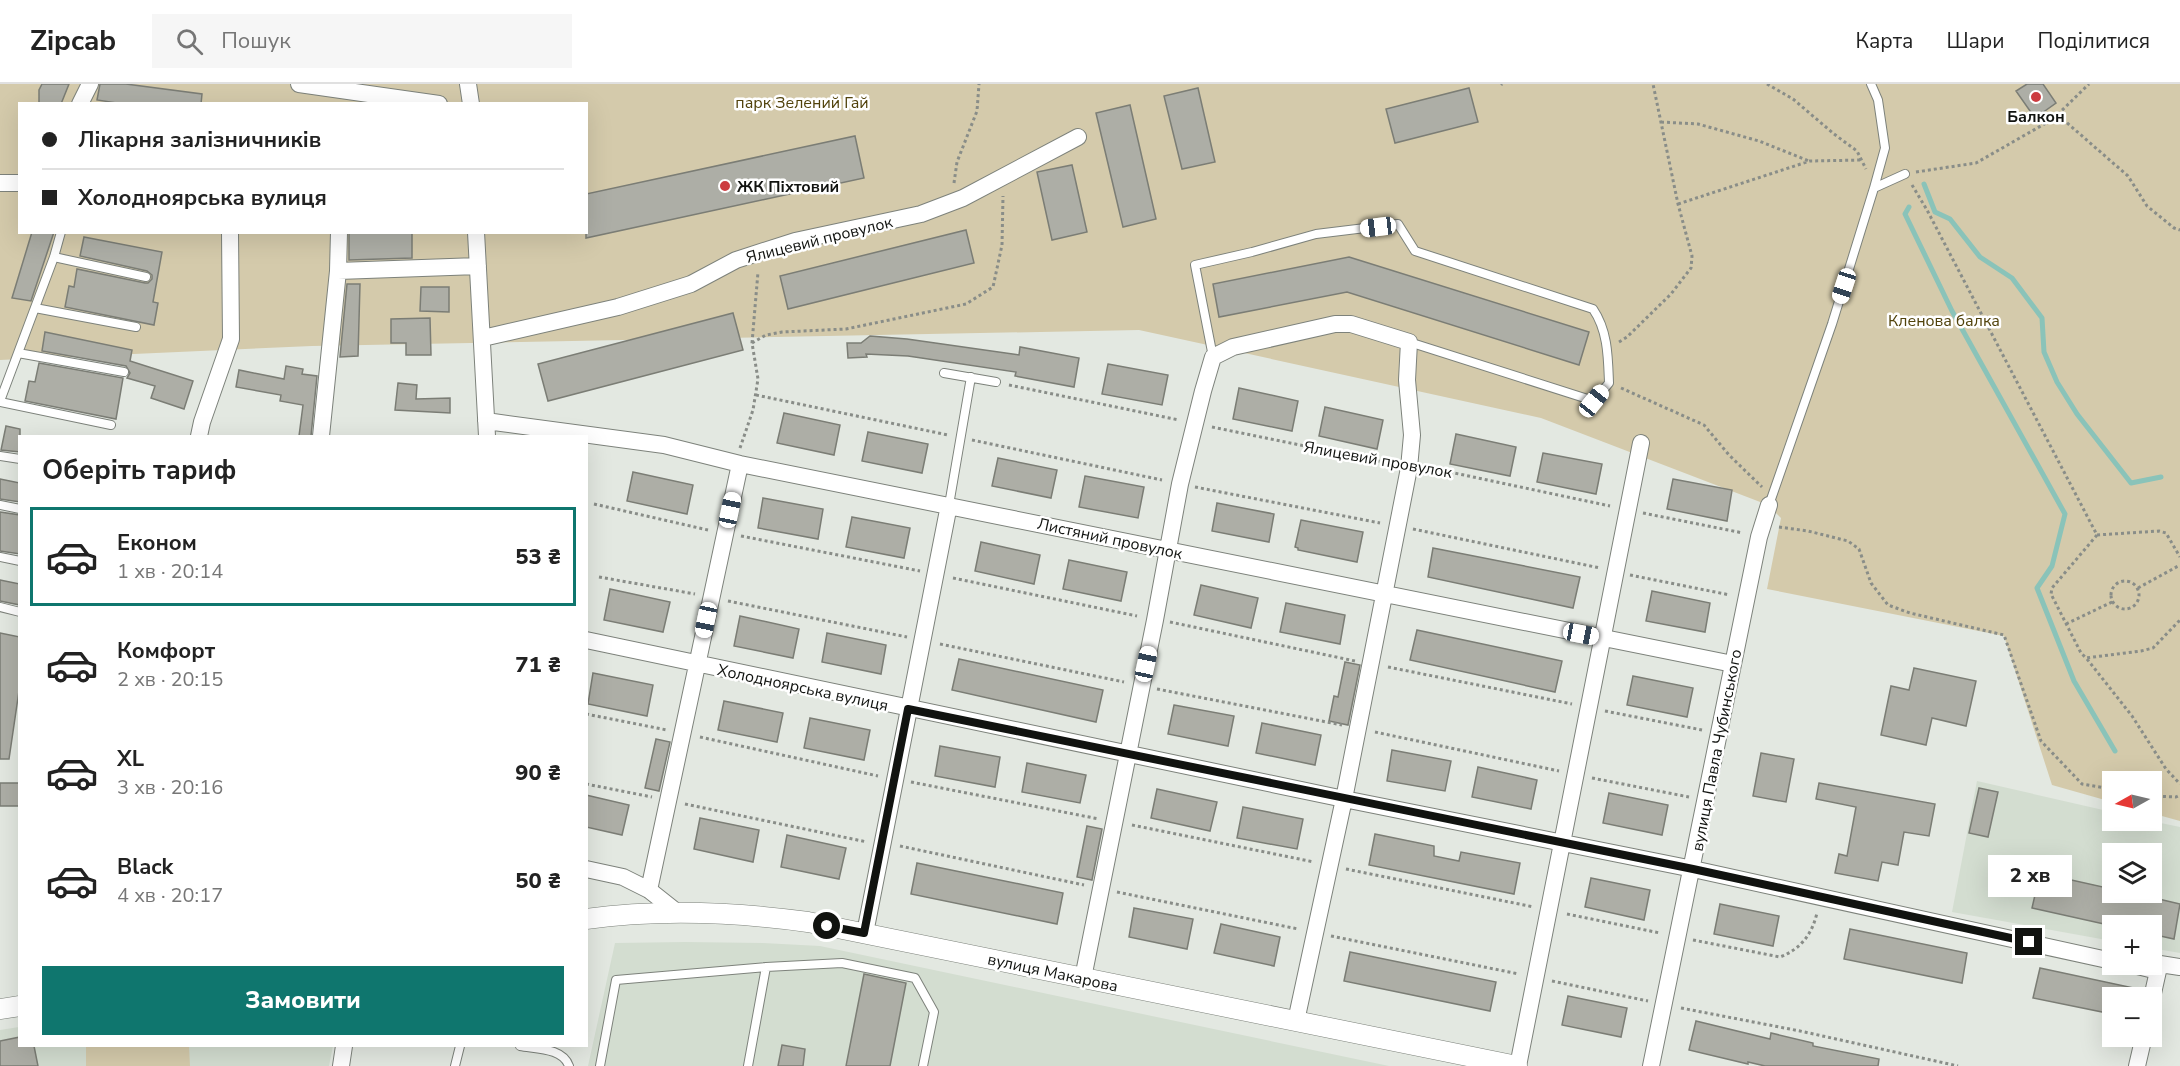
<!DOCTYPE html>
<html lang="uk">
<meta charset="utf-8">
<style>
:root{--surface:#fff;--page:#f6f6f6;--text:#222;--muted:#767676;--line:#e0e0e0;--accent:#0f766e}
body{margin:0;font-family:"Nunito Sans",sans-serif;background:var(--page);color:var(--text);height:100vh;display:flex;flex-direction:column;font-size:22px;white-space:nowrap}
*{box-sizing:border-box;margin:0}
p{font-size:20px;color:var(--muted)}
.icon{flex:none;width:33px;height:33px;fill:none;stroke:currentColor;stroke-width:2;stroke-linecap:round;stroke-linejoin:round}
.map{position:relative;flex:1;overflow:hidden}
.side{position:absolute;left:18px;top:351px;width:570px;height:612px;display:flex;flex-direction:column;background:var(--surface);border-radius:0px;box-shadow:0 6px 24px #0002}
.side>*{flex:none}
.top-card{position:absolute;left:18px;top:18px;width:570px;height:132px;border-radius:0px;box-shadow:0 6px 24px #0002;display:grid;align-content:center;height:132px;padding:0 24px;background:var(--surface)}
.needle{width:39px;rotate:262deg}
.tools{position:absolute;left:2102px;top:687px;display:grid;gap:12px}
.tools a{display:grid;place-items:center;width:60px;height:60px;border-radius:0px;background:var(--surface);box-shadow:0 6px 24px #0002;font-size:30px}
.end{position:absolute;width:27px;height:27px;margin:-14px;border:8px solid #111310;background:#fff;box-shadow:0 0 0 3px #fff}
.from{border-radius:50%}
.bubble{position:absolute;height:42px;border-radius:0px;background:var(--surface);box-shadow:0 6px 24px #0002;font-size:20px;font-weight:800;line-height:42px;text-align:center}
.car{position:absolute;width:18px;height:36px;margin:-18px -9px;border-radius:8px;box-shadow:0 0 4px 2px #0007;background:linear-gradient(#fff 24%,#345 0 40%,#fff 0 76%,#345 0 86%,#fff 0)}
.top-card b{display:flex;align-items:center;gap:21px;height:57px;font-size:22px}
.top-card b+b{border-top:2px solid var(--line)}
.top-card i{width:15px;height:15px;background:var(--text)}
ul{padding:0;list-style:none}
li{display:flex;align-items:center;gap:18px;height:99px;margin:0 12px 9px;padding:0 12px;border:3px solid transparent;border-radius:0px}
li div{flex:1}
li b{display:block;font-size:22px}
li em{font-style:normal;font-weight:800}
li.selected{border-color:var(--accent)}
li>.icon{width:54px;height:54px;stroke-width:1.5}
h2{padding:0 24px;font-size:27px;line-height:72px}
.button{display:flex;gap:12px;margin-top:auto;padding:12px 24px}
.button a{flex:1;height:69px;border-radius:0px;background:var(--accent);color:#fff;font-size:24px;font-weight:800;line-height:69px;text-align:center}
header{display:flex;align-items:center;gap:36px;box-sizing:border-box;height:84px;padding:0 30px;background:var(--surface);border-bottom:2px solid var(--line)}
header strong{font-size:28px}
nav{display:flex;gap:33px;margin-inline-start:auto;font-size:21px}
.search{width:420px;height:54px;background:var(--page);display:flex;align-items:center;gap:15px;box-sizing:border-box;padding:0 21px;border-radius:0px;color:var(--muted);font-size:22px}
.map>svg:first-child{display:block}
</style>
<header>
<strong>Zipcab</strong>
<div class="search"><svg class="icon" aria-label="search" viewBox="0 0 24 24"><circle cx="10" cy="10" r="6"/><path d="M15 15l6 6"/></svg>Пошук</div>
<nav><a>Карта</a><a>Шари</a><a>Поділитися</a></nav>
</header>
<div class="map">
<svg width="2180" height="982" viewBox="0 0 2180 982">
<rect width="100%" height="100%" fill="#e3e8e1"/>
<path fill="#d3ddd0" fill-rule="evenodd" d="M1977 697 2112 728V736L2151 737 2180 743V869L2151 864V842H2112V857L1952 828ZM2112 770H2151V808H2112Z
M685 858 763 859 820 862 1389 982H588L615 859Z
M19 943 20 962H333L329 982H0V946Z"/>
<path fill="#d4caab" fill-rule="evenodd" d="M0 0H2180V737L2151 729V698H2112V718L2052 701 2004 552 1767 505 1781 434 1768 421 1541 334 1139 246 312 262 0 276ZM20 20H586V148H20Z
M86 962H189L190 982H86Z"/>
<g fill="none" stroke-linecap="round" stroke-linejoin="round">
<path stroke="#8ac3b9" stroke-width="5" d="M1924 100 1935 128 1950 135 1980 173 2012 194 2042 234 2044 268 2057 298 2077 330 2131 399 2161 393
M1909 123 1905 130 1952 227 2065 430 2052 482 2037 504 2074 597 2115 667"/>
</g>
<path fill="#adaea6" stroke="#7b7d75" stroke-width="1.5" d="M42 0H69L61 20H39V6Z
M100 0H126L202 10 201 20H123L97 16Z
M2027 0H2043L2056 19 2035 34 2016 7Z
M1198 4 1215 78 1182 85 1164 12Z
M1469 4 1478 38 1395 59 1386 25Z
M1130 21 1156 135 1123 143 1096 29Z
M855 52 864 94 586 154V110Z
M1072 81 1087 148 1052 156 1037 88Z
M966 146 974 179 788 225 780 192Z
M32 148H54L31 217 12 214Z
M349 148H412V174L349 176Z
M84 153 162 168 153 218 158 219 154 241 65 223 69 202 74 203 77 185 145 199H148L152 195V191L147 187 80 172Z
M1349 173 1589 248 1579 281 1347 208 1219 233 1213 200Z
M347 200H360L358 272 340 273Z
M421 203H449V228L420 227Z
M733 229 743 266 548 317 538 280Z
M430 234 431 271H406V259H391V235Z
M45 248 132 266 130 277 193 297 184 325 151 314 155 302 127 294 130 289 126 282 42 267Z
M870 252 907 255 1019 271 1020 263 1079 274 1074 303 1015 292 1016 288 908 272 866 270 867 273 848 274 847 259H861Z
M39 279 123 294 116 335 25 317 29 297 35 298Z
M1108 280 1168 291 1162 321 1102 310Z
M286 282 303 285 302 290 317 292 311 352H299L303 321 280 317 281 311 236 303 239 286 284 295Z
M398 299 417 301 416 315 450 314V329L395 326Z
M1239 304 1298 317 1292 347 1233 335Z
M1325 323 1383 336 1377 365 1319 352Z
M784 329 840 341 834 371 777 359Z
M6 342 20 345V368L1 366Z
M868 348 928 360 922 389 862 377Z
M1456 350 1516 363 1510 392 1450 380Z
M1543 369 1602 380 1596 410 1537 398Z
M998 374 1057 386 1051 414 992 402Z
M633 388 693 401 687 430 627 417Z
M1085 392 1144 403 1138 434 1079 423Z
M0 395 20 399V418L0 415Z
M1673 395 1732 406 1727 437 1667 425Z
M763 414 823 425 818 455 758 444Z
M1217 419 1274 430 1269 458 1212 447Z
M0 428 20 431V470L0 467Z
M852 433 910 444 904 474 846 463Z
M1301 436 1363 448 1357 478 1298 466V464L1295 463Z
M981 458 1040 471 1034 500 975 487Z
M1433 464 1580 493 1573 524 1428 493Z
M1069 476 1127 488 1121 517 1063 505Z
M0 496 20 500V521L0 517Z
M1201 501 1258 514 1251 544 1194 531Z
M610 505 670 518 663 548 604 536Z
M1652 507 1710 519 1705 548 1646 537Z
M1286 519 1345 531 1340 560 1280 548Z
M740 532 799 545 793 574 734 562Z
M1417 546 1562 577 1555 608 1410 576Z
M0 549 20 553V600L9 675H0Z
M827 549 886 561 881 590 822 578Z
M959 575 1103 606 1096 638 952 606Z
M1345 578 1360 581 1348 641 1329 637 1334 612 1338 613Z
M1914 584 1976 597 1966 642 1932 634 1926 661 1881 651 1891 602 1909 606Z
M593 589 653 601 647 632 588 620Z
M1633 592 1693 604 1687 633 1627 621Z
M724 617 783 629 777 658 718 646Z
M1174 621 1234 632 1228 662 1168 650Z
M810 634 870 646 864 676 804 664Z
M1262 639 1321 651 1315 681 1256 669Z
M656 655 670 658 659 707 645 704Z
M940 662 1000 673 995 703 935 692Z
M1392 666 1451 677 1445 707 1387 697Z
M1761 669 1794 675 1786 718 1753 712Z
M1027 679 1086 691 1080 719 1022 708Z
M1478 683 1537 696 1531 725 1472 713Z
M0 699H20V722H0Z
M1819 699 1935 720 1929 752 1904 748 1898 781 1882 778 1878 797 1835 789 1839 770 1847 772 1856 723 1816 715Z
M1979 704 1998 708 1988 753 1969 749Z
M1157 705 1217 718 1210 747 1151 734Z
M1609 709 1668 721 1662 751 1603 739Z
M586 711 629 721 622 751 586 743Z
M1243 723 1303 735 1297 765 1237 754Z
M700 734 759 746 753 778 694 765Z
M1087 742 1102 745 1092 796 1077 793Z
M1375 750 1434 762V772L1459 777 1461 768 1520 779 1514 810 1369 781Z
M787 751 846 764 839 795 781 783Z
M917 779 1063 809 1057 840 911 810Z
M2040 789 2112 805V808H2129L2180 820 2174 855 2151 850V842H2113L2032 824Z
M1591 794 1650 806 1644 836 1585 823Z
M1720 820 1779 832 1773 862 1714 850Z
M1134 824 1193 835 1187 865 1129 853Z
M1221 840 1280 853 1274 882 1214 869Z
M1850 845 1967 869 1962 899 1844 875Z
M1350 868 1496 898 1490 927 1344 897Z
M2040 884 2143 906 2141 914H2112V930L2033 914Z
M864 890 906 899 890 982H846Z
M1568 912 1627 924 1621 953 1562 941Z
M1696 937 1770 955 1771 949 1813 959V962L1879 975 1878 982H1765L1748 978V980L1689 966Z
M20 953V962H34L38 982H0V957Z
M782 961 805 965 803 982H778Z"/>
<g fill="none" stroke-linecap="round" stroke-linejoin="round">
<defs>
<path id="service" d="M1871 0 1878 16 1885 64 1874 104
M54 173 146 193
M35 224 136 243
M18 269 124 288
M1213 273 1195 181 1252 168 1316 150 1398 140 1415 167 1593 225C1608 247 1608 273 1609 299L1594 317 1409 258
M944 289 996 298
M0 317 54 173 61 148
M0 318 111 341
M0 372 20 375
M0 421 20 425
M949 421 971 293
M1769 421 1832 240 1874 104 1905 90
M0 473 20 477
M0 523 20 528
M520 962C537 965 563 964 569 982
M455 982 460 962
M600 982 616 896 766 883 842 879 915 894 934 928 923 982
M748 982 766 883"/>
<path id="minor" d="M299 0 439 20
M468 0 471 20
M80 20 90 0
M0 99H20
M476 148 487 352
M338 187 478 182
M483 254 618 223 691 200 736 176 795 157 921 130 963 114 1078 53
M486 337 664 361 740 380 1733 580
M199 352 202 338 231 255 230 148
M321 352 338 187 339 148
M586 556 1344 715 1693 785 2112 877
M586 785 623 793 649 806 678 829
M649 806 740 380
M865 849 949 421
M2129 880 2158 887 2160 880 2180 883
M1083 894 1155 536 1180 400 1203 307 1213 273 1233 263 1335 240H1351L1409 258 1407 296 1412 351 1409 384 1344 715 1296 937
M2151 918 2158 887
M341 982 344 962
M1518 982C1560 775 1599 566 1641 359
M1651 982 1759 453 1769 421
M2137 982 2144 952"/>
<path id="tertiary" d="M586 835C660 825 735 828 808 838L1517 982
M0 925 20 922"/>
</defs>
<use href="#service" stroke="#7d827b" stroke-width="10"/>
<use href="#minor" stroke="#7d827b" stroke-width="18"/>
<use href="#tertiary" stroke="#7d827b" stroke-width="21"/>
<path stroke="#898d88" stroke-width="3" stroke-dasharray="3 3" stroke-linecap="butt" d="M1767 0 1793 15 1834 50 1857 67 1866 85
M1501 1 1502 0
M2058 31 2128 92 2147 122 2174 144 2180 146
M1661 38 1698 40 1759 57 1809 77
M1916 88 1976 79 2053 35 2089 0
M954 99 957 78 977 27 979 0
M1912 101 1927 126 2097 451 2159 447 2166 449 2180 473
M1678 120 1810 77 1862 76
M1619 258 1627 253 1671 210 1691 184 1692 172 1678 120 1653 0
M752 259 766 251 782 248 846 245 966 220 993 203 1002 161 1003 112
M1009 301 1179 336
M1621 304 1704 341 1729 371 1762 403
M756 311 948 351
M1212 343 1393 380
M972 356 1162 396
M740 364 753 326 758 295 752 259 758 188
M1426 383 1610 422
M1195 403 1380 439
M594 420 708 446
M1643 429 1743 449
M1779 443 1808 447 1848 457 1859 465 1871 499 1888 521 1910 529 2004 551 2041 657 2082 700 2112 705
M1413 445 1600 484
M2097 451 2052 504 2051 510 2081 569 2086 574 2141 567 2153 564 2180 536
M741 452 920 487
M1630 491 1730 511
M599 493 695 510
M953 494 1137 532
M2111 511a14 14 0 1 1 28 0a14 14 0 1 1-28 0Z
M2138 504 2180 481
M728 517 907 553
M1170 538 1355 577
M2066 540 2112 518
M940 560 1124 598
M2087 575 2132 632 2166 685 2180 700
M1388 583 1572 620
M1157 605 1342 641
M1605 627 1702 646
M586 630 667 646
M1375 648 1559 687
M700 653 878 692
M1592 694 1689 713
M911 698 1099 735
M586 700 652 713
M2151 712 2176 713 2180 711
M685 720 867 758
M1132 741 1314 778
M900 762 1084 801
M1346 785 1534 823
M1117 808 1298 845
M1567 830 1660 849
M1331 852 1519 890
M1693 856 1780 873C1801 865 1812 850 1817 829
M1552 897 1648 917
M1681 924 1800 947 1958 982"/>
<use href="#service" stroke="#fff" stroke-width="8"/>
<use href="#minor" stroke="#fff" stroke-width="16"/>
<use href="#tertiary" stroke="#fff" stroke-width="20"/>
</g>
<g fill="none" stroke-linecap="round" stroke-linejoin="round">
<path stroke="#111310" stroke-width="8" d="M827 842 864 849 908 625 1693 785 2029 858"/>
</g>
<g fill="#cc3c40" stroke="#fff" stroke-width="2">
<circle cx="2036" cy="13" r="6"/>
<circle cx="725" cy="102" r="6"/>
</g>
<g text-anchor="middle" stroke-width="5" stroke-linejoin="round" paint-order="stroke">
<g font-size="16" fill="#51420b" stroke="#fff">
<text x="802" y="24">парк Зелений Гай</text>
<text x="1944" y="242">Кленова балка</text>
</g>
<g font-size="16" font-weight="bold" fill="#111310" stroke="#fff">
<text x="2036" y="38">Балкон</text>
<text x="737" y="108" text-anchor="start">ЖК Піхтовий</text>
</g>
<g font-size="16" fill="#111310" stroke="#fff">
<text transform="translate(819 155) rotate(-14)" y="6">Ялицевий провулок</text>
<text transform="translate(1378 375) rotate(10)" y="6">Ялицевий провулок</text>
<text transform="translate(1110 454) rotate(12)" y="6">Листяний провулок</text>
<text transform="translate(803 603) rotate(12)" y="6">Холодноярська вулиця</text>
<text transform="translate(1716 666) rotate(-79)" y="6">вулиця Павла Чубинського</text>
<text transform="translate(1053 888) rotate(12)" y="6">вулиця Макарова</text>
</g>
</g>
</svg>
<div class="tools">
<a><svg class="needle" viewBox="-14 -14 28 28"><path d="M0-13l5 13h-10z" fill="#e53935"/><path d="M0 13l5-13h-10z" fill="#767676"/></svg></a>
<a><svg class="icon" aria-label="layers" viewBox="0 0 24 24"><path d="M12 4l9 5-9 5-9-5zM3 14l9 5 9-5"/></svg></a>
<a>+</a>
<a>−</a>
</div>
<i class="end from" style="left:827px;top:842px"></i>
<i class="end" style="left:2029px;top:858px"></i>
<div class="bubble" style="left:1988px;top:771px;width:84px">2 хв</div>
<i class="car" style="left:1378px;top:143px;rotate:263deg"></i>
<i class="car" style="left:1844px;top:202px;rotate:198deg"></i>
<i class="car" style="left:1594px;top:317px;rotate:39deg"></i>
<i class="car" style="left:730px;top:426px;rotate:12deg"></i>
<i class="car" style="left:706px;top:536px;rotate:192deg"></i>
<i class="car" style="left:1581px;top:550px;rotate:101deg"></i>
<i class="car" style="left:1146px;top:580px;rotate:12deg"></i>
<div class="top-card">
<b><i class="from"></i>Лікарня залізничників</b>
<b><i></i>Холодноярська вулиця</b>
</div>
<section class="side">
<h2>Оберіть тариф</h2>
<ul>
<li class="selected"><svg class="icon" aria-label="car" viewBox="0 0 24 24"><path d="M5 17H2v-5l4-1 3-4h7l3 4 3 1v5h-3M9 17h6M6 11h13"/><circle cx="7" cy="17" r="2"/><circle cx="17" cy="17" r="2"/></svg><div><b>Економ</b><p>1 хв · 20:14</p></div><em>53 ₴</em></li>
<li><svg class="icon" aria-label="car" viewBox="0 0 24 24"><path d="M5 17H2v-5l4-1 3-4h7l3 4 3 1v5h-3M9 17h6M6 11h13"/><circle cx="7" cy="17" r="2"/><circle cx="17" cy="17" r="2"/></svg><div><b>Комфорт</b><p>2 хв · 20:15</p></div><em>71 ₴</em></li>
<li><svg class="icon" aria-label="car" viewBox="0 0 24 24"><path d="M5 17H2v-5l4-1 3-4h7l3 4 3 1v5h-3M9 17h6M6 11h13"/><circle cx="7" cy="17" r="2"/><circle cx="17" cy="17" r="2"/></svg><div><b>XL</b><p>3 хв · 20:16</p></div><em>90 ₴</em></li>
<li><svg class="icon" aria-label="car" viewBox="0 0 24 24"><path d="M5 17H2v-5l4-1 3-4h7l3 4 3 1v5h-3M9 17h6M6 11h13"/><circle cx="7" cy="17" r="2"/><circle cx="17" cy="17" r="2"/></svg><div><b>Black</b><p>4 хв · 20:17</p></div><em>50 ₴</em></li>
</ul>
<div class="button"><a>Замовити</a></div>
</section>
</div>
